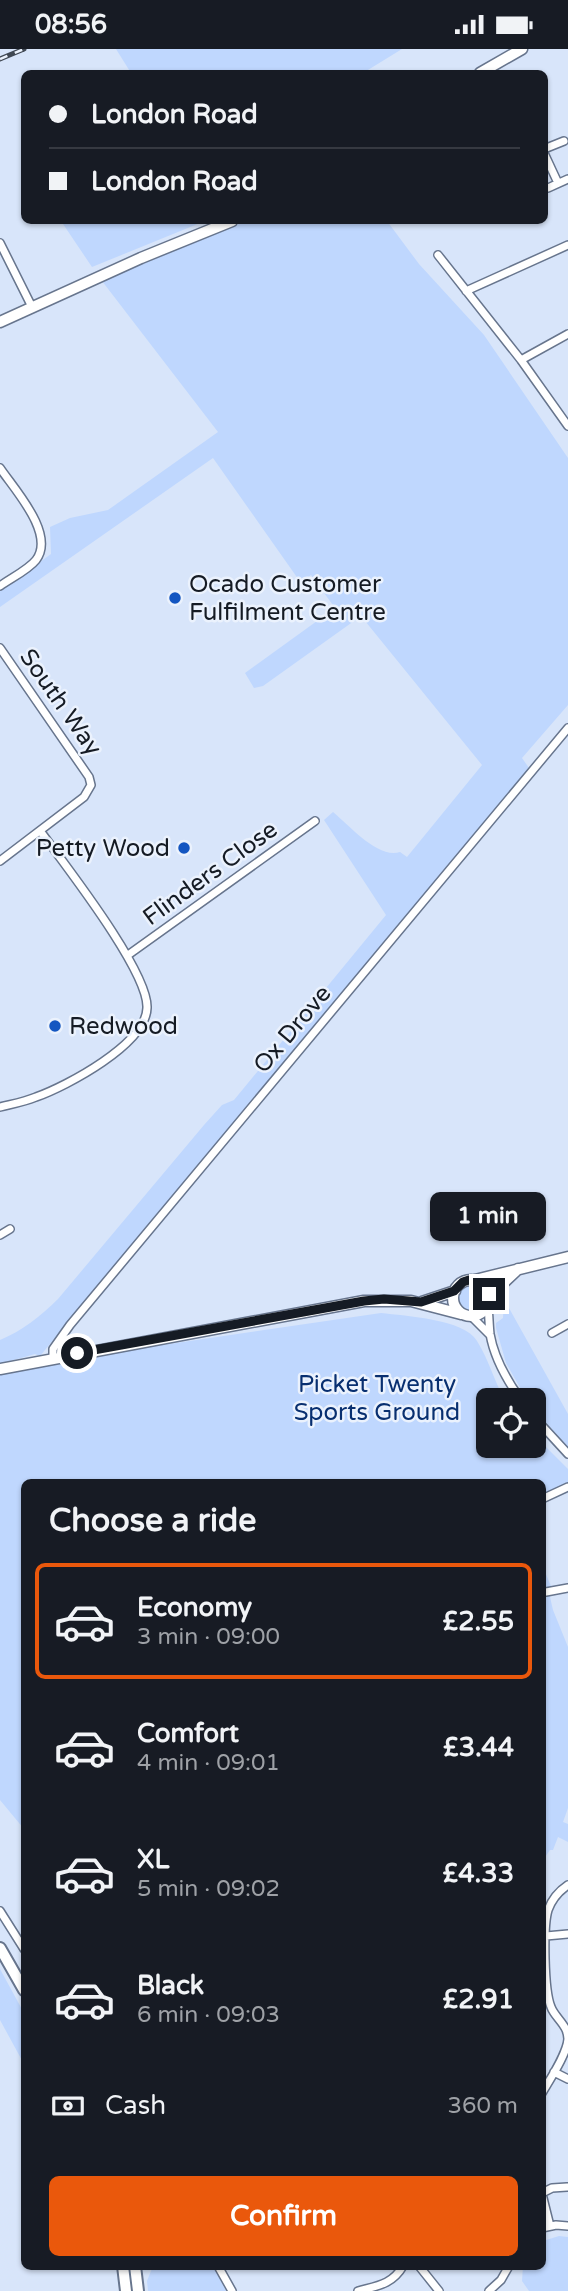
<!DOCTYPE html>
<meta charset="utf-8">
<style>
:root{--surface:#171b24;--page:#20242c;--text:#f1f3f6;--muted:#9ea1a6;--line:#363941;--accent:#ea580c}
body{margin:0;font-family:"Varela Round",sans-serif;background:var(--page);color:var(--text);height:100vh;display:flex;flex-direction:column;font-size:26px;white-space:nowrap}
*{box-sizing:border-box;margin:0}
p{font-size:23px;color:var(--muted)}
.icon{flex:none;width:38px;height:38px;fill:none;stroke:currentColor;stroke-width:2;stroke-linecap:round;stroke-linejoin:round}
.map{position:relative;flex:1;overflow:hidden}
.panel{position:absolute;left:21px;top:1430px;width:525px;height:791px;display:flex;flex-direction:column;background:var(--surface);border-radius:10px;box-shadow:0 2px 5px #0004}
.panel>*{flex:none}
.guide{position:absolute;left:21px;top:21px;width:527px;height:154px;border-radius:10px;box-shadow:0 2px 5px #0004;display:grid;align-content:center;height:154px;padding:0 28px;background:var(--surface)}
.buttons{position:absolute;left:476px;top:1339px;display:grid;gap:14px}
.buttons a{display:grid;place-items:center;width:70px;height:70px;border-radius:10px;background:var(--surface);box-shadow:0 2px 5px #0004;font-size:35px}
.end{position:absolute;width:32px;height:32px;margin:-16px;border:9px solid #151b24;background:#fff;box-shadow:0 0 0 4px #fff}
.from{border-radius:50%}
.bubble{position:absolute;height:49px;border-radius:10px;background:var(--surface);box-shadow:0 2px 5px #0004;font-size:23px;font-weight:700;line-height:49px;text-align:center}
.guide b{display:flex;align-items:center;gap:24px;height:66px;font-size:26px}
.guide b+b{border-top:2px solid var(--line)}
.guide i{width:18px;height:18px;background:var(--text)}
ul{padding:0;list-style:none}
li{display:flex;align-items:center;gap:21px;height:116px;margin:0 14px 10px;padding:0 14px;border:4px solid transparent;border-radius:10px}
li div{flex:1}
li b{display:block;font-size:26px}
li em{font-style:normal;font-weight:700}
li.active{border-color:var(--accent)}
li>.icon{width:63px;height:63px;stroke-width:1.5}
h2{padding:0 28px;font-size:32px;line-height:84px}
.pay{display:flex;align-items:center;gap:18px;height:77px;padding:0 28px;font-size:26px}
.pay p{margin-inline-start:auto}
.primary-button{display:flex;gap:14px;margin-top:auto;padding:14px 28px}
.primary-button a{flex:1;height:80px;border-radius:10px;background:var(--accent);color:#fff;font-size:28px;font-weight:700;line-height:80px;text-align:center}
.status{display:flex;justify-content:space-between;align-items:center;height:49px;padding:0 35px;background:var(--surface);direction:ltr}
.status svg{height:19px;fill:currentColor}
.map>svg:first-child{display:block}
</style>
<div class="status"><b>08:56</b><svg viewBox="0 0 49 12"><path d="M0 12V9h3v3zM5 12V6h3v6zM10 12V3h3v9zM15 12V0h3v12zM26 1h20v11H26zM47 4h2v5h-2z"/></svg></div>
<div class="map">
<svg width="568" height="2242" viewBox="0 0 568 2242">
<rect width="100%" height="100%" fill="#d8e5fa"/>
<path fill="#bfd7fe" d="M116 0H402L363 24H131Z
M61 172H205L92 218Z
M246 172H387L419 215 484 286 568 409V656L522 709 529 719 40 1307 35 1305 0 1315V1291C22 1282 41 1267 58 1250L204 1076 222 1056 234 1051 386 866 324 771 333 763C350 777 378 810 400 803L407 808 482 716 361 567 263 637 254 639 245 624 335 559 311 526 301 534 213 409 0 558V542L51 505 50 478 70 469 108 461 218 383 102 232Z
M458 1250a14 14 0 1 1 28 0a14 14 0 1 1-28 0Z
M504 1250 568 1365V1398L534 1360V1351H527L506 1314 496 1279V1274L503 1269Z
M381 1264C406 1267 464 1270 477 1292 489 1311 494 1332 505 1351H488V1396H534V1386L568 1420V1434L543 1446 542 1433H24V1780L0 1751V1325L115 1303Z
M542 1516 551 1537 550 1548 553 1561 568 1598V1759L563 1773 568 1775V1793L558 1788 553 1801H550L543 1811Z
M0 1920 24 1964V2015L0 1971Z
M559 2187 568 2188V2242H529L522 2232 523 2217H542L543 2192Z
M153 2217H213L226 2242H148L147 2232Z"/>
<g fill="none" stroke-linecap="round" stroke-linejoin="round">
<defs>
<path id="street" d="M544 100 564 92
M544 104 558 134
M548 139 568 130
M0 194 32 258
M438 206 521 311 568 377
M466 242 568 196
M521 311 568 285
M0 419C14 440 56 485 36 511 28 521 11 529 0 537
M0 599 89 728 91 736 84 748 0 812
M128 906 315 772
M0 1058C12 1055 24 1053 36 1048 67 1037 146 995 147 959 149 923 65 816 41 783
M0 1186 10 1180
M488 1258C489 1267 489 1276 490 1285 494 1308 508 1333 521 1351
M472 1268 490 1286
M552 1284 568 1275
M53 1309V1300L70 1276 568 679
M534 1368 568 1405
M542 1450 568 1438
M546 1543 568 1539
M0 1862 24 1900
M546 1887 568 1885
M554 2023 568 2030
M542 2044C550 2030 567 2005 568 1990 568 1976 555 1969 551 1958 544 1941 543 1878 548 1861 552 1850 559 1842 568 1836
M542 2144 552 2139 567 2138
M542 2145 550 2177
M542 2179 556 2176 568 2177
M218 2217 232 2242
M419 2217 439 2242
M358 2242C376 2237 392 2236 403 2217
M489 2242 501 2231 509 2217"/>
<path id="secondary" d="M480 24 522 0
M0 273 141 209 232 172
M453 1249a18 18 0 1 1 36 0a18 18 0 1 1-36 0Z
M475 1231 568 1208
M490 1250 499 1238 518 1220
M422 1253 455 1242
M0 1320 364 1252H411L461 1265"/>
<path id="primary" d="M0 1899 24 1941
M123 2217 126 2242
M135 2217 138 2242"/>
</defs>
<use href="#street" stroke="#67758d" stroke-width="10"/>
<use href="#secondary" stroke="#67758d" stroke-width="13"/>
<use href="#primary" stroke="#67758d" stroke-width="14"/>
<use href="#street" stroke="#fff" stroke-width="7"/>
<use href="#secondary" stroke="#fff" stroke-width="10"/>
<use href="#primary" stroke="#fff" stroke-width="10"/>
<defs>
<path id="rail" d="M0 10 24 0"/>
</defs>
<use href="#rail" stroke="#404853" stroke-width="5"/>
<use href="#rail" stroke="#ebf2fd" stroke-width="2.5" stroke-dasharray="8" stroke-linecap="butt"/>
</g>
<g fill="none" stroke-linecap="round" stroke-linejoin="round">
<path stroke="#151b24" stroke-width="9" d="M77 1304 364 1252 384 1250 421 1253 454 1242 463 1233 469 1231 480 1233 489 1245"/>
</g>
<g fill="#1456c1" stroke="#ebf2fd" stroke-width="2.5">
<circle cx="175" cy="549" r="7"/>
<circle cx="184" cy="799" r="7"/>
<circle cx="55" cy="977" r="7"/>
</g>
<g text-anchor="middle" stroke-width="5" stroke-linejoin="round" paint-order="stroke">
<g font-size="24" fill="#151b24" stroke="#ebf2fd" text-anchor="start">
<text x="189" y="543">Ocado Customer<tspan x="189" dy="28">Fulfilment Centre</tspan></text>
<text x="170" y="807" text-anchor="end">Petty Wood</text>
<text x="69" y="985">Redwood</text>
</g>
<g font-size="24" fill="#151b24" stroke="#ebf2fd">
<text transform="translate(61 653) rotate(55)" y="8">South Way</text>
<text transform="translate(210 824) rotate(-36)" y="8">Flinders Close</text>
<text transform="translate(292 980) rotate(-50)" y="8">Ox Drove</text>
</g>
<g font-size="24" fill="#082f70" stroke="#ebf2fd">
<text x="377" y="1343">Picket Twenty<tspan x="377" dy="28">Sports Ground</tspan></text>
</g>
</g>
</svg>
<div class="buttons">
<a><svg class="icon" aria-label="locate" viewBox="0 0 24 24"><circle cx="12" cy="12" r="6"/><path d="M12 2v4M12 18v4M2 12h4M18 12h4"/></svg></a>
</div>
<i class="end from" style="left:77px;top:1304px"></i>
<i class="end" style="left:489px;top:1245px"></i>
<div class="bubble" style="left:430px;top:1143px;width:116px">1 min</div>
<div class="guide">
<b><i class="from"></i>London Road</b>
<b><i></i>London Road</b>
</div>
<section class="panel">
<h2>Choose a ride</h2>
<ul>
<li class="active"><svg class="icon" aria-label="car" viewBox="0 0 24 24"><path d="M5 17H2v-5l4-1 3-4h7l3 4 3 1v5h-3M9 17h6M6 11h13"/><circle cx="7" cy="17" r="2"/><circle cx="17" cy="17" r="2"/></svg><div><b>Economy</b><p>3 min · 09:00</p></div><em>£2.55</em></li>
<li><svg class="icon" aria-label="car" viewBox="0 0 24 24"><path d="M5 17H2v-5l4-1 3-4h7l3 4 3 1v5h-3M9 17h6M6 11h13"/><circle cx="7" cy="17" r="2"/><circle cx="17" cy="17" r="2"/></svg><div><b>Comfort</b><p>4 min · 09:01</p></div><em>£3.44</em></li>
<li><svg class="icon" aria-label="car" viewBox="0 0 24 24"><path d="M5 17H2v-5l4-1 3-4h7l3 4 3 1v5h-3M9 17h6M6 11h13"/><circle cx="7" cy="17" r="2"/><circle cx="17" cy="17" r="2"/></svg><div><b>XL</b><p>5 min · 09:02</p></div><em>£4.33</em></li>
<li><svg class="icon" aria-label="car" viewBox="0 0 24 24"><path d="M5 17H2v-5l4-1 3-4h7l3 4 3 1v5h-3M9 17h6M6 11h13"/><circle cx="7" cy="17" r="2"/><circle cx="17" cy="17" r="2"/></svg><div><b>Black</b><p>6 min · 09:03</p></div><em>£2.91</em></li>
</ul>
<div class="pay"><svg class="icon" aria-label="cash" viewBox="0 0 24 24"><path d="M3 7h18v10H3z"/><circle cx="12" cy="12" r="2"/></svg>Cash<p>360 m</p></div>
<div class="primary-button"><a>Confirm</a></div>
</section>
</div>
